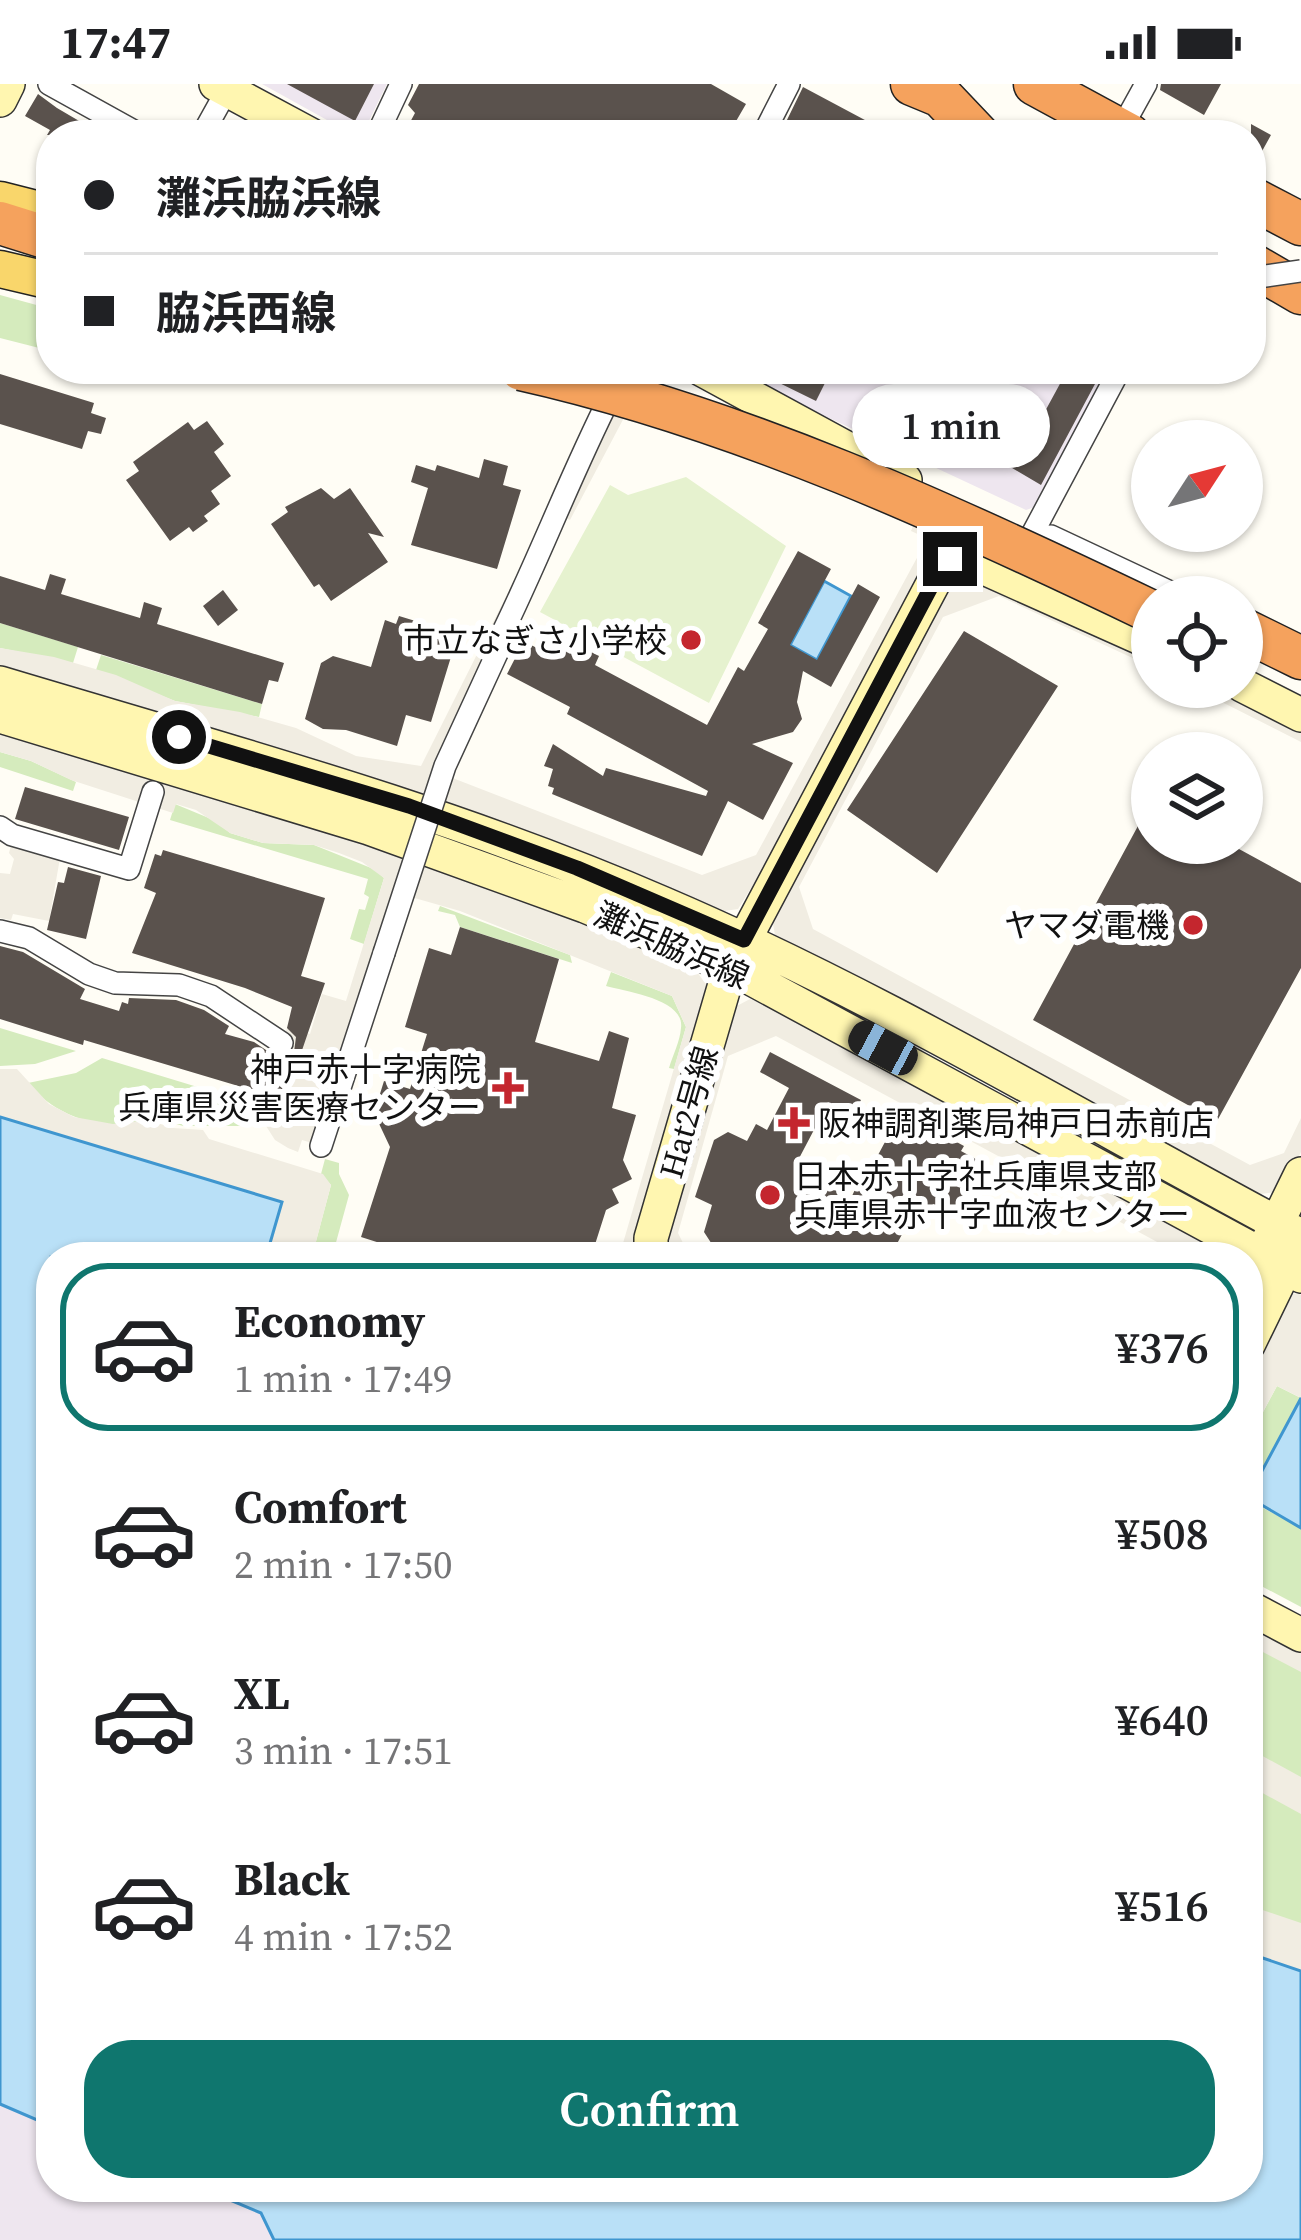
<!DOCTYPE html>
<meta charset="utf-8">
<style>
:root{--surface:#fff;--page:#f2f2f2;--text:#202124;--muted:#757577;--line:#e0e0e0;--accent:#0f766e}
body{margin:0;font-family:"Source Serif 4","Noto Sans JP",serif;background:var(--page);color:var(--text);height:100vh;display:flex;flex-direction:column;font-size:45px;white-space:nowrap}
*{box-sizing:border-box;margin:0}
p{font-size:39px;color:var(--muted)}
.icon{flex:none;width:66px;height:66px;fill:none;stroke:currentColor;stroke-width:2;stroke-linecap:round;stroke-linejoin:round}
.map{position:relative;flex:1;overflow:hidden}
.details{position:absolute;left:36px;top:1158px;width:1227px;height:960px;display:flex;flex-direction:column;background:var(--surface);border-radius:48px;box-shadow:0 3px 9px #0004}
.details>*{flex:none}
.hud{position:absolute;left:36px;top:36px;width:1230px;height:264px;border-radius:48px;box-shadow:0 3px 9px #0004;display:grid;align-content:center;height:264px;padding:0 48px;background:var(--surface)}
.needle{width:78px;rotate:54deg}
.fabs{position:absolute;left:1131px;top:336px;display:grid;gap:24px}
.fabs a{display:grid;place-items:center;width:132px;height:132px;border-radius:50%;background:var(--surface);box-shadow:0 3px 9px #0004;font-size:60px}
.end{position:absolute;width:54px;height:54px;margin:-27px;border:15px solid #111;background:#fff;box-shadow:0 0 0 6px #fff}
.from{border-radius:50%}
.bubble{position:absolute;height:84px;border-radius:42px;background:var(--surface);box-shadow:0 3px 9px #0004;font-size:39px;font-weight:600;line-height:84px;text-align:center}
.car{position:absolute;width:36px;height:72px;margin:-36px -18px;border-radius:15px;box-shadow:0 0 9px 3px #0007;background:linear-gradient(#222 24%,#8ab4d8 0 40%,#222 0 76%,#8ab4d8 0 86%,#222 0)}
.hud b{display:flex;align-items:center;gap:42px;height:114px;font-size:45px}
.hud b+b{border-top:3px solid var(--line)}
.hud i{width:30px;height:30px;background:var(--text)}
ul{padding:21px 0 0;list-style:none}
li{display:flex;align-items:center;gap:36px;height:168px;margin:0 24px 18px;padding:0 24px;border:6px solid transparent;border-radius:48px}
li div{flex:1}
li b{display:block;font-size:45px}
li em{font-style:normal;font-weight:600}
li.selected{border-color:var(--accent)}
li>.icon{width:108px;height:108px;stroke-width:1.5}
.button{display:flex;gap:24px;margin-top:auto;padding:24px 48px}
.button a{flex:1;height:138px;border-radius:48px;background:var(--accent);color:#fff;font-size:48px;font-weight:600;line-height:138px;text-align:center}
.status{display:flex;justify-content:space-between;align-items:center;height:84px;padding:0 60px;background:var(--surface);direction:ltr}
.status svg{height:33px;fill:currentColor}
.map>svg:first-child{display:block}
</style>
<div class="status"><b>17:47</b><svg viewBox="0 0 49 12"><path d="M0 12V9h3v3zM5 12V6h3v6zM10 12V3h3v9zM15 12V0h3v12zM26 1h20v11H26zM47 4h2v5h-2z"/></svg></div>
<div class="map">
<svg width="1301" height="2156" viewBox="0 0 1301 2156">
<rect width="100%" height="100%" fill="#fffdf5"/>
<path fill="#eee6ef" d="M262 0H387L362 51H354Z
M773 285H1112L1038 422 1026 426 765 304Z
M0 2020 51 2042V2103H199L261 2129 274 2156H0Z"/>
<path fill="#d5ebbd" d="M0 211 51 225V267L0 254Z
M130 285H375L361 296 268 291 215 297Z
M0 539 78 563 73 579 0 564Z
M101 571 262 620 259 633 175 617 96 586Z
M0 668 31 677 76 698 73 707 0 683Z
M175 720 216 737 230 749 263 759 314 761 376 786 384 794 364 860 350 855 359 825 365 826 369 813 364 810 368 795 170 736Z
M440 822 570 871 572 879 460 843 455 831 438 827Z
M611 888 672 912 686 943 674 985 669 984C673 971 680 957 681 944 685 915 627 908 606 902Z
M0 944 76 967 35 980 0 982Z
M102 974 270 1025 266 1042H183L134 1027 148 1036C107 1050 55 1033 28 999L76 989Z
M325 1075 339 1079V1090L349 1111 332 1173H296L297 1168 312 1172 331 1101 321 1090Z
M1277 1302 1301 1314 1248 1413V1356Z
M1248 1416 1301 1444V1523L1248 1495Z
M1248 1551 1301 1578V1856L1248 1838Z"/>
<path fill="#e6f2cf" d="M686 393 786 462 709 619 540 528 610 401 628 411Z"/>
<path fill="#f1ede2" d="M470 285 677 287 627 328 570 436 561 432 450 693 702 791 756 771 925 459 922 452 911 447 923 419 948 456 934 467 770 774 738 825 718 828 0 584V564L54 573 116 591 175 617 240 628 296 644 356 672 421 682 602 321Z
M964 490 1152 571V583L999 512 943 533 799 803 813 845 1250 1081 1284 1069 1301 1034V1068L1288 1094 1275 1108 1254 1111 775 851 772 834 955 493Z
M1192 603H1220L1301 644V658Z
M0 648 384 763 590 839 694 884 708 903 639 1173H619L686 943 672 912 460 827 397 809 329 1064 302 1056 298 1068 288 1064 275 1056 266 1042 274 1013 285 1015 298 968 281 963 287 944 310 950 322 910 346 917 384 794 362 778 339 769 314 761 263 759 230 749 196 726 176 720 173 729 71 696 31 677 0 668Z
M11 761 60 774 49 837 13 830 11 836 0 834V789L10 790 14 775 9 769Z
M750 915 775 924 1236 1173H1185L776 952 728 972 678 1149 690 1173H666V1150L735 923Z
M0 985H17L49 1020 74 1033 113 1040 148 1036 173 1044 203 1046 209 1055 323 1090 331 1101 312 1173 298 1168 296 1173H266L281 1118 0 1033Z
M1297 1209 1301 1211V1314L1277 1302 1248 1356V1284L1277 1224 1289 1211Z
M1248 1538 1301 1566V1588L1257 1565 1248 1580Z
M1248 1664 1301 1693V1730L1248 1701Z
M1248 1821 1301 1839V1887L1248 1869Z"/>
<path fill="#b9e0f7" stroke="#3f96cf" stroke-width="3" d="M824 497 851 512 817 576 790 561Z
M0 1033 282 1118 266 1173H51V2042L0 2020Z
M1301 1314V1444L1248 1413Z
M1248 1869 1301 1887V2156H274L261 2129 199 2103H1248Z"/>
<path fill="#5a524d" d="M287 0H374L355 37Z
M419 0H711L746 20 728 51H424L408 42 415 29 408 21Z
M1161 0H1221L1204 31 1160 6Z
M803 3 893 51H810L786 38Z
M38 10 57 24 103 51H47L50 46 25 32Z
M1251 40 1271 51 1251 87Z
M751 285H832L816 317Z
M946 285H1004L999 296 1004 299 999 308 1043 331 1068 285H1103L1041 401 968 358 962 369 913 343Z
M0 290 94 319 91 329 106 334 101 350 88 347 82 365 0 340Z
M207 337 224 360 214 368 231 392 211 407 220 420 204 432 208 437 193 448 189 443 170 457 126 396 139 387 133 378 188 338 194 346Z
M484 375 508 382 503 401 521 406 497 485 411 461 428 404 411 398 416 381 435 387 437 381 479 394Z
M321 404 334 415 350 404 384 453 368 449 388 478 331 517 319 500 314 503 271 440 288 428 285 423Z
M798 467 831 485 790 561 817 576 858 500 880 513 831 603 803 587 797 618 802 635 793 648 752 660 793 679 763 736 728 717 702 772 552 710 554 704 548 702 553 685 544 682 553 660 603 692 606 684 706 712 708 707 567 630 570 623 507 590 524 557 544 568 555 550 599 572 595 581 707 641 738 583 744 587 768 545 758 539Z
M50 490 66 495 61 510 140 534 144 518 162 524 157 540 284 579 278 598 269 596 262 620 0 539V492L45 506Z
M223 506 238 526 218 542 203 522Z
M399 532 458 550 431 638 406 631 397 662 346 646 323 645 305 635 321 579 333 572 371 583 385 536 396 540Z
M964 547 1058 602 937 789 847 726Z
M25 703 129 733 119 766 15 735Z
M1152 716V759H1228L1301 799V884L1217 1037 1033 936Z
M163 766 325 814 301 892 325 899 285 1016 84 956 83 961 0 935V862L23 868 85 905 80 915 119 927 122 918 128 920 129 914 176 916 204 926 229 942 225 950 254 958 275 972 288 973 294 968 296 953 287 944 292 923 245 904 132 869 156 809 144 804 155 770 161 772Z
M68 783 101 792 86 855 47 846 58 798 64 799Z
M460 843 559 875 535 958 599 977 609 947 629 954 612 1024 636 1031 623 1076 632 1095 612 1105 619 1119 606 1126 591 1173H424L361 1153 390 1063 374 1029 384 997 410 1005 427 950 405 943 429 864 451 871Z
M770 968 861 1016 851 1036 826 1023 795 1082 852 1112 858 1099 862 1101 901 1028 964 1062 961 1067 992 1084 964 1136 933 1120 930 1127 918 1120 890 1173H836L816 1162 811 1173H725L717 1168 704 1148 712 1121 695 1113 714 1056 728 1048 747 1057 756 1040 767 1046 789 1004 760 988Z"/>
<g fill="none" stroke-linecap="round" stroke-linejoin="round">
<defs>
<path id="street" d="M49 0 141 51
M1120 47 1146 0
M202 51 227 6
M377 51 401 0
M763 51 789 0
M1028 458 1120 285
M1028 458 1051 452 1181 513
M498 567 494 566C536 483 568 396 610 313L617 315 632 285
M0 743 12 751 129 785 153 708
M0 847 29 854 89 890 115 899 179 901 211 912 282 959
M321 1062 384 869"/>
<path id="secondary" d="M216 0 311 51
M0 16 8 0
M701 285 905 396
M0 599C223 666 450 727 664 820 884 914 1090 1040 1301 1152L1248 1261
M1242 601 1301 631
M0 632 369 744 585 822 730 883 1301 1192
M651 1173V1154L730 883 938 490 950 475 962 474 1152 559
M1248 1198 1301 1090
M1248 1523 1301 1551"/>
<path id="primary" d="M0 116 51 129
M0 185 51 197"/>
<path id="highway" d="M912 0 941 12 978 51
M1035 0 1129 51
M1251 114 1301 140
M0 139 51 155
M1251 180 1301 209
M1242 545 1301 574"/>
</defs>
<use href="#street" stroke="#444" stroke-width="24"/>
<use href="#secondary" stroke="#333" stroke-width="36"/>
<use href="#primary" stroke="#222" stroke-width="39"/>
<use href="#highway" stroke="#222" stroke-width="45"/>
<use href="#street" stroke="#fff" stroke-width="21"/>
<use href="#secondary" stroke="#fff6b0" stroke-width="33"/>
<use href="#primary" stroke="#f9d66b" stroke-width="36"/>
<use href="#highway" stroke="#f5a25d" stroke-width="42"/>
<defs>
<path id="street-bridge" d="M1251 194 1301 187
M384 869 445 682 498 567"/>
<path id="highway-bridge" d="M521 285C740 334 950 431 1152 528"/>
</defs>
<use href="#street-bridge" stroke="#444" stroke-width="24" stroke-linecap="butt"/>
<use href="#highway-bridge" stroke="#222" stroke-width="45" stroke-linecap="butt"/>
<use href="#street-bridge" stroke="#fff" stroke-width="21"/>
<use href="#highway-bridge" stroke="#f5a25d" stroke-width="42"/>
</g>
<g fill="none" stroke-linecap="round" stroke-linejoin="round">
<path stroke="#111" stroke-width="15" d="M179 653 409 722 577 784 744 856 938 490 950 475"/>
</g>
<g fill="#c4262e" stroke="#fff" stroke-width="4.5">
<circle cx="691" cy="556" r="12"/>
<circle cx="1193" cy="841" r="12"/>
<path d="M502 986h12v12h12v12h-12v12h-12v-12h-12v-12h12z"/>
<path d="M788 1021h12v12h12v12h-12v12h-12v-12h-12v-12h12z"/>
<circle cx="770" cy="1111" r="12"/>
</g>
<g text-anchor="middle" stroke-width="12" stroke-linejoin="round" paint-order="stroke">
<g font-size="33" fill="#111" stroke="#fff" text-anchor="end">
<text x="667" y="568">市立なぎさ小学校</text>
<text x="1169" y="853">ヤマダ電機</text>
<text x="481" y="997">神戸赤十字病院<tspan x="481" dy="38">兵庫県災害医療センター</tspan></text>
<text x="818" y="1051" text-anchor="start">阪神調剤薬局神戸日赤前店</text>
<text x="794" y="1104" text-anchor="start">日本赤十字社兵庫県支部<tspan x="794" dy="38">兵庫県赤十字血液センター</tspan></text>
</g>
<g font-size="33" fill="#111" stroke="#fff">
<text transform="translate(672 861) rotate(24)" y="12">灘浜脇浜線</text>
<text transform="translate(688 1028) rotate(-74)" y="12">Hat2号線</text>
</g>
</g>
</svg>
<div class="fabs">
<a><svg class="needle" viewBox="-14 -14 28 28"><path d="M0-13l5 13h-10z" fill="#e53935"/><path d="M0 13l5-13h-10z" fill="#757577"/></svg></a>
<a><svg class="icon" aria-label="locate" viewBox="0 0 24 24"><circle cx="12" cy="12" r="6"/><path d="M12 2v4M12 18v4M2 12h4M18 12h4"/></svg></a>
<a><svg class="icon" aria-label="layers" viewBox="0 0 24 24"><path d="M12 4l9 5-9 5-9-5zM3 14l9 5 9-5"/></svg></a>
</div>
<i class="end from" style="left:179px;top:653px"></i>
<i class="end" style="left:950px;top:475px"></i>
<div class="bubble" style="left:852px;top:300px;width:198px">1 min</div>
<i class="car" style="left:883px;top:964px;rotate:298deg"></i>
<div class="hud">
<b><i class="from"></i>灘浜脇浜線</b>
<b><i></i>脇浜西線</b>
</div>
<section class="details">
<ul>
<li class="selected"><svg class="icon" aria-label="car" viewBox="0 0 24 24"><path d="M5 17H2v-5l4-1 3-4h7l3 4 3 1v5h-3M9 17h6M6 11h13"/><circle cx="7" cy="17" r="2"/><circle cx="17" cy="17" r="2"/></svg><div><b>Economy</b><p>1 min · 17:49</p></div><em>¥376</em></li>
<li><svg class="icon" aria-label="car" viewBox="0 0 24 24"><path d="M5 17H2v-5l4-1 3-4h7l3 4 3 1v5h-3M9 17h6M6 11h13"/><circle cx="7" cy="17" r="2"/><circle cx="17" cy="17" r="2"/></svg><div><b>Comfort</b><p>2 min · 17:50</p></div><em>¥508</em></li>
<li><svg class="icon" aria-label="car" viewBox="0 0 24 24"><path d="M5 17H2v-5l4-1 3-4h7l3 4 3 1v5h-3M9 17h6M6 11h13"/><circle cx="7" cy="17" r="2"/><circle cx="17" cy="17" r="2"/></svg><div><b>XL</b><p>3 min · 17:51</p></div><em>¥640</em></li>
<li><svg class="icon" aria-label="car" viewBox="0 0 24 24"><path d="M5 17H2v-5l4-1 3-4h7l3 4 3 1v5h-3M9 17h6M6 11h13"/><circle cx="7" cy="17" r="2"/><circle cx="17" cy="17" r="2"/></svg><div><b>Black</b><p>4 min · 17:52</p></div><em>¥516</em></li>
</ul>
<div class="button"><a>Confirm</a></div>
</section>
</div>
